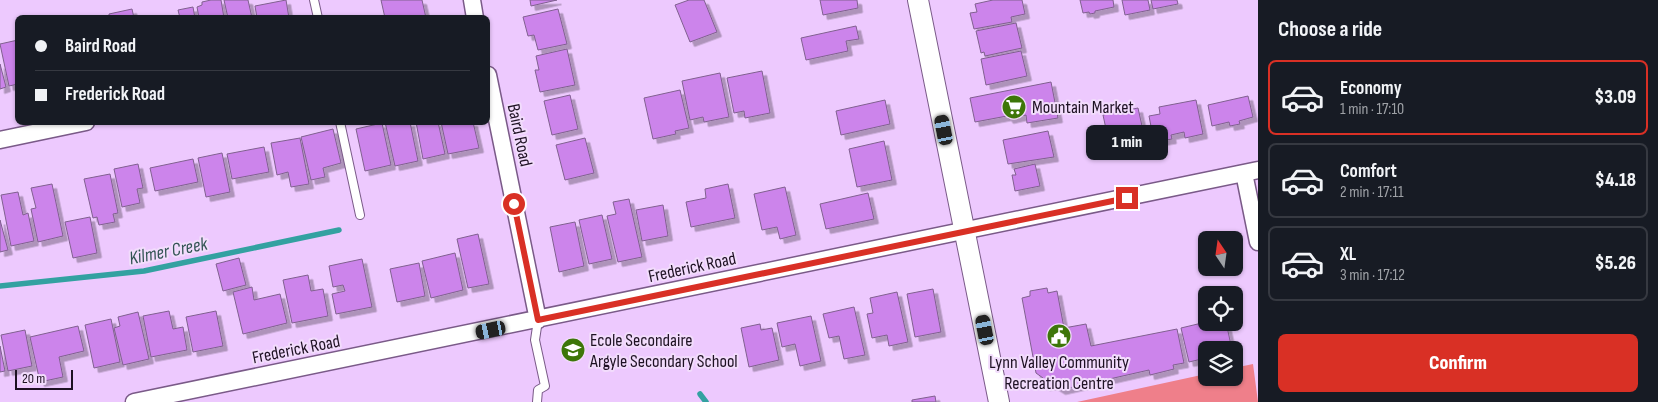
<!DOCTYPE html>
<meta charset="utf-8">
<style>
:root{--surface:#171b24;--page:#20242c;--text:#f1f3f6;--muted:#9ea1a6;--line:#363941;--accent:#d93025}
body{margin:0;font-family:"Sofia Sans Condensed",sans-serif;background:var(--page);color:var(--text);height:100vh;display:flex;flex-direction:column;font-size:19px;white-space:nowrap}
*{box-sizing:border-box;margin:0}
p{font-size:16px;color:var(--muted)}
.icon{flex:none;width:28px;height:28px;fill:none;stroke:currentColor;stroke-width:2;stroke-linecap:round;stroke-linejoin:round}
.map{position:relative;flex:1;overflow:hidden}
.panel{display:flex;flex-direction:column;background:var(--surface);width:400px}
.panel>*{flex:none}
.top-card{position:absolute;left:15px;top:15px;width:475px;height:110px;border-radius:8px;box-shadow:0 1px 4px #0004;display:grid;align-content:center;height:110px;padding:0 20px;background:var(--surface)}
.needle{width:32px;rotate:347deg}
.buttons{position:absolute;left:1198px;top:231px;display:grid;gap:10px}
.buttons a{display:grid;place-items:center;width:45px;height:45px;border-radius:8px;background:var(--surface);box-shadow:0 1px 4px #0004;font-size:25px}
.scale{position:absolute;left:15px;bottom:12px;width:58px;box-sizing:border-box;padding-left:5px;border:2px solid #1e1123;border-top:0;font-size:14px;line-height:18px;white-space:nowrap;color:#1e1123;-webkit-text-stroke:4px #f2dcfc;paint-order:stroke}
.end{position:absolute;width:22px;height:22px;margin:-11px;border:6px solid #d93025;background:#fff;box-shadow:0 0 0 2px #fff}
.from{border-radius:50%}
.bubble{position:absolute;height:35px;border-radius:8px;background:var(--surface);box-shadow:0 1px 4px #0004;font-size:16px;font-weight:800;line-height:35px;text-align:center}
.car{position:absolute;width:15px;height:30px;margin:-15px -8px;border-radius:6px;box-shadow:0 0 4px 1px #0007;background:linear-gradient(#222 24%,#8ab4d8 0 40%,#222 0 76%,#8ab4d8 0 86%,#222 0)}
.top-card b{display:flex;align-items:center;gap:18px;height:48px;font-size:19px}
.top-card b+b{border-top:1px solid var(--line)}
.top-card i{width:12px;height:12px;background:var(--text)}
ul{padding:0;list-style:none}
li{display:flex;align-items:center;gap:15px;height:75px;margin:0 10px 8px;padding:0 10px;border:2px solid var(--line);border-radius:8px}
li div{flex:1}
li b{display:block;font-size:19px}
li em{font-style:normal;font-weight:800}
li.on{border-color:var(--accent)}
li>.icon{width:45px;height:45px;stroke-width:1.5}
h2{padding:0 20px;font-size:22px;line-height:60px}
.primary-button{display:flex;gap:10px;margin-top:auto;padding:10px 20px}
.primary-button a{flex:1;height:58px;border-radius:8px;background:var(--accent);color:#fff;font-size:20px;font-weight:800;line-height:58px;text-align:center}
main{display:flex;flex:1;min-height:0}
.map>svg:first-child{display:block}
</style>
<main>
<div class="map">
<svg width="1258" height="402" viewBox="0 0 1258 402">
<defs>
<filter id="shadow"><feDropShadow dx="4.5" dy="4.5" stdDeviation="0" flood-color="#0004"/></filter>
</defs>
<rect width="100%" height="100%" fill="#edc9fe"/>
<path fill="#ef7f8a" d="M1253 364 1258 402H1077L1206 374V378H1234V368Z"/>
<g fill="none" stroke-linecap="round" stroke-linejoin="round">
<path stroke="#33a1a1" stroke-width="5.5" d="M0 286 144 271 339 230
M700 394 706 402"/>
</g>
<path fill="#cc84eb" stroke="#80608f" filter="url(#shadow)" d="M211 0H221L224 18H199L197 7 202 5V2Z
M224 0H248L252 18H228Z
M286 0 289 18H257L255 6Z
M381 0H422L426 18H385Z
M530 0H557L531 6Z
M689 0H704L717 32 690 42 675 5Z
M820 0H857L858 8 823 15Z
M993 0H1022L1025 14 1011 17 1012 22 974 29 970 13 977 12 975 4Z
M1080 0H1113L1114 7 1095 11V13L1090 14 1089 12 1083 13Z
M1122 0H1148L1150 10 1125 15Z
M1151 0H1177L1178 4 1153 9Z
M193 7 195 18H180L178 10Z
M132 9 134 18H109V14Z
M558 9 567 44 538 50 534 35 528 36 523 17Z
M1016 23 1022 48 985 56 984 52 981 53 976 31Z
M856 26 859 39 846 41 848 51 806 60 801 38Z
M18 40V84L9 86 0 44Z
M567 49 575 85 540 92 535 70H539L536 56Z
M1021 51 1027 76 986 85 981 59Z
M0 64 6 87 0 89Z
M762 71 770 113 745 118 744 111 734 113 727 78Z
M720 73 729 117 704 122 703 117 690 120 682 81Z
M1051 82 1058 118 1027 123 1026 115 1009 119 1007 116 975 122 970 98Z
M680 90 689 128 675 131 676 134 653 139 644 98Z
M570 95 578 129 552 135 544 101Z
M1248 96 1253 117 1239 121 1240 124 1230 126 1229 122 1212 126 1208 105Z
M885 100 890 124 841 135 836 111Z
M1196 100 1203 134 1185 138 1184 132 1171 135 1172 139 1154 142 1149 116 1160 114 1159 107Z
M1138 108 1144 135 1109 143 1103 115Z
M385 122H398L399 124 410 122 418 161 395 166Z
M416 122H438L445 154 423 159Z
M441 122H473L479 148 448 154Z
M382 123 391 165 365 171 356 129Z
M333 129 341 163 323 168 325 177 311 180 301 137Z
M1048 131 1054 157 1008 164 1003 140Z
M300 138 309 184 291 187 288 172 277 175 271 143Z
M585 138 594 173 565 180 556 145Z
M884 141 892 180 857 187 849 149Z
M264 147 269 172 232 179 227 154Z
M222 153 230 192 206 197 198 158Z
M193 159 198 182 155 191 150 168Z
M138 164 143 188 137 189 140 203 122 207 114 169Z
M1035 164 1040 186 1015 191 1012 175H1016L1014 169Z
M110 174 118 213 113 214 115 222 99 225 97 217 93 218 84 179Z
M52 184 63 236 38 242 31 209 36 208 31 188Z
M728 184 735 218 691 227 686 202 706 198 705 189Z
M785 187 796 235 780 239 777 227 762 230 754 194Z
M18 192 23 215 28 213 34 241 11 246 1 195Z
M868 193 874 219 826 229 820 204Z
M629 199 642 257 618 262 607 216 616 214 613 202Z
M663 205 668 236 642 241 636 210Z
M602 215 612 259 589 264 579 220Z
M90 217 97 253 73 258 65 222Z
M0 220 8 250 0 252Z
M575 222 584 266 559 272 550 227Z
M478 234 489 284 468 288 457 239Z
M455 253 463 290 431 298 422 261Z
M239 258 246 285 223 291 216 264Z
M362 259 372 307 336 314 332 294 345 291 343 285 333 287 329 266Z
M419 263 425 296 397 302 390 269Z
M308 275 311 291 323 289 328 316 292 323 283 280Z
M252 287 254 300 280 294 287 323 243 334 233 292Z
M1047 288 1048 293 1057 291 1064 328 1086 324 1091 346 1177 329 1184 363 1173 365 1174 369 1150 375 1149 370 1061 390 1053 385 1045 386 1043 378 1036 373 1022 298 1030 296V291Z
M933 289 941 332 915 337 907 294Z
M897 292 908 342 889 346 887 335 872 338 867 314 873 313 870 298Z
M854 307 865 355 844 359 839 336 829 338 823 314Z
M169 311 173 329 183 327 187 350 151 357 143 316Z
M216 311 223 346 193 352 186 317Z
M138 312 149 359 123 365 114 328 120 326 118 317Z
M811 316 821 361 800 366 795 344 782 347 777 323Z
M111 319 120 362 94 368 85 325Z
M1206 322H1226L1232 350H1206V358L1189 362 1181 328Z
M760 324 761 330 772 328 779 360 749 367 741 328Z
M78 326 84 351 59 357 63 377 40 382 30 337Z
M25 330 32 366 8 371 1 335Z
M0 346 5 371 0 372Z
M935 396 936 402H912V400Z"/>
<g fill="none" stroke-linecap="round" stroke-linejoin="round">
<defs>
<path id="service" d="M314 0 318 18
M340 122 360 215
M537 402 538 390 545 386 535 340 538 320"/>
<path id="minor" d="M472 0 475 18
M488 75 538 320
M0 140 86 122
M1244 173 1258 242
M134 402 1258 170"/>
<path id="tertiary" d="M918 0 999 402"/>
</defs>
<use href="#service" stroke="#7a5a88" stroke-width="10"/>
<use href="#minor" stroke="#7a5a88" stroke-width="19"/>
<use href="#tertiary" stroke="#7a5a88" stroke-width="22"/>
<use href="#service" stroke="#fff" stroke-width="8"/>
<use href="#minor" stroke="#fff" stroke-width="16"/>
<use href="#tertiary" stroke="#fff" stroke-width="20"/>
</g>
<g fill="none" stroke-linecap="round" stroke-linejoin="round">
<path stroke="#d93025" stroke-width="6" d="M514 204 538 320 1127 198"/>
</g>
<defs>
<symbol id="supermarket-disc" viewBox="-11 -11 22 22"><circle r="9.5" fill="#3d7609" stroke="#f2dcfc"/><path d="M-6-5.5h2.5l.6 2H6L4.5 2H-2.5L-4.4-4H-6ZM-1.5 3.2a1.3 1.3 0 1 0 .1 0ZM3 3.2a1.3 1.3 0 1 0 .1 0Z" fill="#fff"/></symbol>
<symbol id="civic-disc" viewBox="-11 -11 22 22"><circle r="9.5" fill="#3d7609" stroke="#f2dcfc"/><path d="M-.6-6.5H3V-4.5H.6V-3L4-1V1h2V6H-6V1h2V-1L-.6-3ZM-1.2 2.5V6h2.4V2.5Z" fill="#fff"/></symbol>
<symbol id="school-disc" viewBox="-11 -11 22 22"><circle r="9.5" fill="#3d7609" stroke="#f2dcfc"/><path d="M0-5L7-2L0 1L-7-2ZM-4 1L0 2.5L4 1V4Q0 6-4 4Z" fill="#fff"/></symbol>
</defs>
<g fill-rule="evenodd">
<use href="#supermarket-disc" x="1000" y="93" width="28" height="28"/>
<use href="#civic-disc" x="1045" y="322" width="28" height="28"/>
<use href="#school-disc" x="559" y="336" width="28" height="28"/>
</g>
<g text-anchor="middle" stroke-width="4" stroke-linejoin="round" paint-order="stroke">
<g font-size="18" fill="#1e1123" stroke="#f2dcfc" text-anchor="start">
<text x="1032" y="113">Mountain Market</text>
<text x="590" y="346">Ecole Secondaire<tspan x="590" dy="21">Argyle Secondary School</tspan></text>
<text x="1059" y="368" text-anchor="middle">Lynn Valley Community<tspan x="1059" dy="21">Recreation Centre</tspan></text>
</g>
<g font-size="18" fill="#1e1123" stroke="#f2dcfc">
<text transform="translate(520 135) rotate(78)" y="6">Baird Road</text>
<text transform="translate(692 267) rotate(-12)" y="6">Frederick Road</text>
<text transform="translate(296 349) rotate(-11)" y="6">Frederick Road</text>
</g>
<g font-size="19" font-style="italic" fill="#335454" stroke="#f2dcfc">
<text transform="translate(168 250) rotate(-11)" y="7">Kilmer Creek</text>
</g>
</g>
</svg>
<div class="buttons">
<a><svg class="needle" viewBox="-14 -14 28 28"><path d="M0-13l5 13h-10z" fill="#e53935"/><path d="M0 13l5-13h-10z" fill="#9ea1a6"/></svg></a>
<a><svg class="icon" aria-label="locate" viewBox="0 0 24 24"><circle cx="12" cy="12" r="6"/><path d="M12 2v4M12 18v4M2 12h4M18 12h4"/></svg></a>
<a><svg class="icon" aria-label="layers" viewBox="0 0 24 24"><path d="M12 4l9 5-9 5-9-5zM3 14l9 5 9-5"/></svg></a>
</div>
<div class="scale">20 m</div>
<i class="end from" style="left:514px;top:204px"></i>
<i class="end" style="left:1127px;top:198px"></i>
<div class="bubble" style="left:1086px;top:125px;width:82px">1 min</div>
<i class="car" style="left:944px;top:130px;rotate:349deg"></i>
<i class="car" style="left:491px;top:330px;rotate:258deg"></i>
<i class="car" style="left:985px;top:330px;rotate:349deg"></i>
<div class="top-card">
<b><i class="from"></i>Baird Road</b>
<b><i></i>Frederick Road</b>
</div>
</div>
<section class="panel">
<h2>Choose a ride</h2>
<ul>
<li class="on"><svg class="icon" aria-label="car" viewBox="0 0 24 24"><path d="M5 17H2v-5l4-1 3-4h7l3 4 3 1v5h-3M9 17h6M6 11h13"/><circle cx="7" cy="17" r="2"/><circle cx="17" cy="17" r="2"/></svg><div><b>Economy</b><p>1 min · 17:10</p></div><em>$3.09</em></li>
<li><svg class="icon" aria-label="car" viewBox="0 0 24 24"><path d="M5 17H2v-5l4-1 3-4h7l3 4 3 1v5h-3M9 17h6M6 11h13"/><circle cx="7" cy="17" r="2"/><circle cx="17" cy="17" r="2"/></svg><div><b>Comfort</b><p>2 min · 17:11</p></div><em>$4.18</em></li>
<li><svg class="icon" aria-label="car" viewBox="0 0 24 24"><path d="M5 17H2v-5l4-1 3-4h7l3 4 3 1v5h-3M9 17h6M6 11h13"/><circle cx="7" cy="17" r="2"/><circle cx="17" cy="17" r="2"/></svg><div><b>XL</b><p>3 min · 17:12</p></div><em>$5.26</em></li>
</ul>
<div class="primary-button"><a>Confirm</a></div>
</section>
</main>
